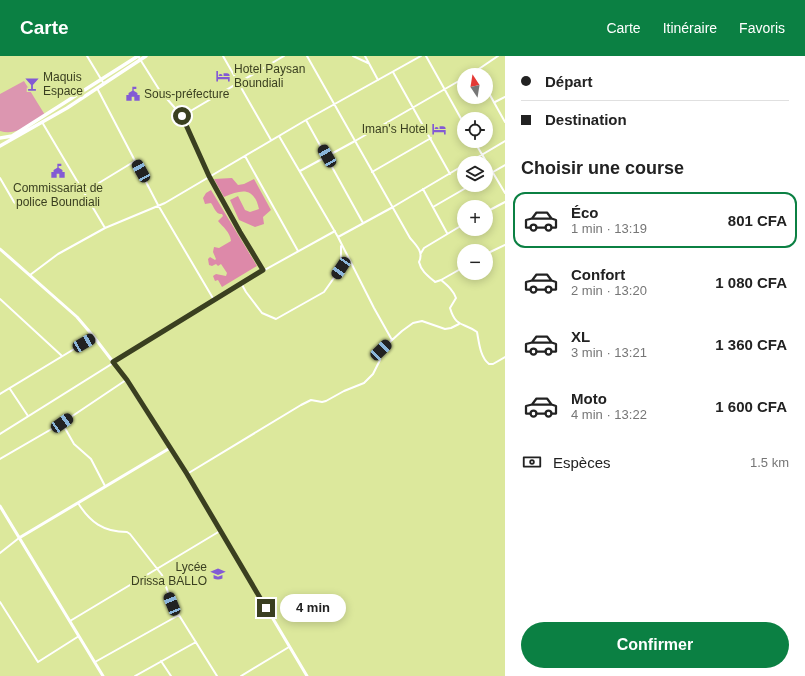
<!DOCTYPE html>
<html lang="fr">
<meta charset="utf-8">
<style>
:root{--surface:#fff;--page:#f6f6f6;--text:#222;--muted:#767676;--line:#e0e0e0;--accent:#0b8043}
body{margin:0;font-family:Arial,sans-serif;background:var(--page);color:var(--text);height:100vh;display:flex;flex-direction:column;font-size:15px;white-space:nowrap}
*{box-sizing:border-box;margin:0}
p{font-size:13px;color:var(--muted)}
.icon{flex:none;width:22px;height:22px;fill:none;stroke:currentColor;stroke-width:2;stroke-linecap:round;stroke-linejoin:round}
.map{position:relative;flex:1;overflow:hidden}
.sheet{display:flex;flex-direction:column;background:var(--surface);width:300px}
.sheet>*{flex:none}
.banner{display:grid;align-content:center;height:88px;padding:0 16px;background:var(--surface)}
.needle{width:26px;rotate:348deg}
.fabs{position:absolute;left:457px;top:12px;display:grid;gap:8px}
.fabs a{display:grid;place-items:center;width:36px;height:36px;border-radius:50%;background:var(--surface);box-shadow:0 2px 10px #0003;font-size:20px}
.end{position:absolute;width:18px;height:18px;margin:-9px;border:5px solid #3a3f20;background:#fff;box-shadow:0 0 0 2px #fff}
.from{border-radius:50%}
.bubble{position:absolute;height:28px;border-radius:14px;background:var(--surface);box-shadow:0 2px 10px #0003;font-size:13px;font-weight:700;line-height:28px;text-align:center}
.car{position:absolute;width:12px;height:24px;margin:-12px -6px;border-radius:5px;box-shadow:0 0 3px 1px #0007;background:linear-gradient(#222 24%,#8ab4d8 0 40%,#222 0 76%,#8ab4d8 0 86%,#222 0)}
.banner b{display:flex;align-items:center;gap:14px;height:38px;font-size:15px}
.banner b+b{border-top:1px solid var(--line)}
.banner i{width:10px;height:10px;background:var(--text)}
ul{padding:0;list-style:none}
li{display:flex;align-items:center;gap:12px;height:56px;margin:0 8px 6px;padding:0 8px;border:2px solid transparent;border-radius:12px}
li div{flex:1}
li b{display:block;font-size:15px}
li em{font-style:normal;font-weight:700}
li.active{border-color:var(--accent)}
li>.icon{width:36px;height:36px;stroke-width:1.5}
h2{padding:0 16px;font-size:18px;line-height:48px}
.pay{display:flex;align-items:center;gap:10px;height:44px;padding:0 16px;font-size:15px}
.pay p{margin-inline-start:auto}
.action{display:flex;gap:8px;margin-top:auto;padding:8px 16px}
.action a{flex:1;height:46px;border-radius:24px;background:var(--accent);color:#fff;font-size:16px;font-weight:700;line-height:46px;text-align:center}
header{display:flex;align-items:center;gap:24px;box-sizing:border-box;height:56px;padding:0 20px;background:var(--accent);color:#fff}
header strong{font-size:19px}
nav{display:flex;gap:22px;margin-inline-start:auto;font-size:14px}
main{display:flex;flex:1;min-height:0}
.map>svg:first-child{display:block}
</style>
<header>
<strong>Carte</strong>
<nav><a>Carte</a><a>Itinéraire</a><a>Favoris</a></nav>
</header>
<main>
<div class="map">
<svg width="505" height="620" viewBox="0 0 505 620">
<rect width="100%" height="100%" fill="#dce89c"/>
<path fill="#dc96b0" d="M24 25 45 59C31 68 17 80 0 75V38Z"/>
<path fill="#dd89a9" d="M232 122 238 129 244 128 254 123 271 154 263 161 264 168 255 171 239 164 230 144 238 140 245 154 250 156 259 153C254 131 242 133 224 141L214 123Z
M211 134 257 210 222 231 218 224 215 225 213 220 216 218 226 220 227 217 221 208 218 210 216 208 212 210 209 209 208 203 210 201 215 204 216 203 213 196 214 191 219 192 231 185C230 176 223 171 218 165L223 160 222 158C216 159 214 151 211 147L205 148 203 142 206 137Z"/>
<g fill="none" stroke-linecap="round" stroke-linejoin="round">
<path stroke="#fff" stroke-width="2" d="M87 0 104 28
M138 0 160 35 182 60 209 120 240 176 263 214
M223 0 271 84
M307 0 410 182C416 189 424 196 419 206 421 215 428 220 435 226L441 224 464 211
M353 0 368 7
M365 0 378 24
M426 0 464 68
M393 16 450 118
M470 19 498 0
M97 32 158 149 214 244
M486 32 505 66
M495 46 505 41
M182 60 284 0
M306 64 363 167
M42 66 105 172
M279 80 338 181 374 252 392 284
M474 85 505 137
M245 100 298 195
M468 107 505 85
M300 115 355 85 464 22
M372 116 431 82
M486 120 505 109
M0 122 14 146 16 148 32 144
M423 133 447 177
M84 136 135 105
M433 151 471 129
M486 156 505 146
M338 181 393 151 464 109
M421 197 424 192 464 168
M486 198 505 189
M30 219 58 198 105 172 165 147 306 64 421 0
M441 224C448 230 453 234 456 242L450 252C456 272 463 266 477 276 479 286 480 301 489 308H493L505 301
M241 227 246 236 262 257 276 263 324 236 341 212V190
M0 243 62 300
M10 333 28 360
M0 338 94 281
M62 367 74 388 91 403 105 430
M0 378 241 227 335 175
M0 403 62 367 126 324
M187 418 301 349 311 344 322 346 326 345 344 335 364 327 373 318 380 304 381 294 402 275 413 267 422 265 445 273 451 272 459 268
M78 447C90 466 103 476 127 476L130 478 162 519 172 548 217 620
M0 497 19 482
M0 546 38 606 79 580
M70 565 220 475
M161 605 171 620
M95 606 179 559
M135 620 196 586
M241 620 289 591"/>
<path stroke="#fff" stroke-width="3" d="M0 193 77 261 94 281 120 315 187 418 307 620
M0 450 103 620
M19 482 170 392"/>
<path stroke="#fff" stroke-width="3.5" d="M0 82 12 80 20 75 138 0
M0 90 67 52 146 0"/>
</g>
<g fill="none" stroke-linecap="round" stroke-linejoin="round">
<path stroke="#3a3f20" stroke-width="5" d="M182 60 209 120 240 176 263 214 113 306 127 324 187 418 266 552"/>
</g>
<defs>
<symbol id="hotel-bare" viewBox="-9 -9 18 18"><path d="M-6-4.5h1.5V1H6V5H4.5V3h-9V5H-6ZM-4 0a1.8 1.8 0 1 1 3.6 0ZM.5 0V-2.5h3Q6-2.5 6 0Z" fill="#835ad4" stroke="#dce89c" stroke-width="2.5" paint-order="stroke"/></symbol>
<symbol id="bar-bare" viewBox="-9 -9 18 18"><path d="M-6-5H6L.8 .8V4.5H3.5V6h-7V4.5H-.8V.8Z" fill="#835ad4" stroke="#dce89c" stroke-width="2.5" paint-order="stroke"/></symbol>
<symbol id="civic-bare" viewBox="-9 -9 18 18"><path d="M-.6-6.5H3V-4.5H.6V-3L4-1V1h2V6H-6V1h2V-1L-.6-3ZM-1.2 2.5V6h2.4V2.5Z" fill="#835ad4" stroke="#dce89c" stroke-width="2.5" paint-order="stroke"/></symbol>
<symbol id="school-bare" viewBox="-9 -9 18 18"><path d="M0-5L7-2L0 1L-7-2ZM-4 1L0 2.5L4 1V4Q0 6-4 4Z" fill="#835ad4" stroke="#dce89c" stroke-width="2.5" paint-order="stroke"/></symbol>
</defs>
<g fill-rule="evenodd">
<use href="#hotel-bare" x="213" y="10" width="20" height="20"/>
<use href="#bar-bare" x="22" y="18" width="20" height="20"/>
<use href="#civic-bare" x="123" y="28" width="20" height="20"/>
<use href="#hotel-bare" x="429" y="63" width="20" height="20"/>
<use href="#civic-bare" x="48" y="105" width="20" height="20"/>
<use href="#school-bare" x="208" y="508" width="20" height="20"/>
</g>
<g text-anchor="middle" stroke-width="4" stroke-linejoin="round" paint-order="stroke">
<g font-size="12" fill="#3a3f20" stroke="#dce89c" text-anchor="start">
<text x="234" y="17">Hotel Paysan<tspan x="234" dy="14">Boundiali</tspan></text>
<text x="43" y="25">Maquis<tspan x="43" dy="14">Espace</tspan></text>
<text x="144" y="42">Sous-préfecture</text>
<text x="428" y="77" text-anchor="end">Iman's Hotel</text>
<text x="58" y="136" text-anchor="middle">Commissariat de<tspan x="58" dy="14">police Boundiali</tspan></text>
<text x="207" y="515" text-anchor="end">Lycée<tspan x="207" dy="14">Drissa BALLO</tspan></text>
</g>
</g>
</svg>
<div class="fabs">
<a><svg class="needle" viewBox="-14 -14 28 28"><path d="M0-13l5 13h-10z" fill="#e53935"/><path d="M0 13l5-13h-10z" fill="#767676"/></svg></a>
<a><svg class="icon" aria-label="locate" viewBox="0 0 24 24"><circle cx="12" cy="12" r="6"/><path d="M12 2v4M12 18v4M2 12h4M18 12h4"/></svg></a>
<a><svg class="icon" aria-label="layers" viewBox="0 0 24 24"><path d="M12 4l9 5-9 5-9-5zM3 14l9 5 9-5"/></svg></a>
<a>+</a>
<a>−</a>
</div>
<i class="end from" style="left:182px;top:60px"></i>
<i class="end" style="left:266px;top:552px"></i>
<div class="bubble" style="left:280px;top:538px;width:66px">4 min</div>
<i class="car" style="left:327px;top:100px;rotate:330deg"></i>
<i class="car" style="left:141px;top:115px;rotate:331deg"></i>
<i class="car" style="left:341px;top:212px;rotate:214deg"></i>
<i class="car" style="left:84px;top:287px;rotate:60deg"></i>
<i class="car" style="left:381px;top:294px;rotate:46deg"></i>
<i class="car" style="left:62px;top:367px;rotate:55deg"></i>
<i class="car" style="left:172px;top:548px;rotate:338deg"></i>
</div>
<section class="sheet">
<div class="banner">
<b><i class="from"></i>Départ</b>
<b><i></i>Destination</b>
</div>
<h2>Choisir une course</h2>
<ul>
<li class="active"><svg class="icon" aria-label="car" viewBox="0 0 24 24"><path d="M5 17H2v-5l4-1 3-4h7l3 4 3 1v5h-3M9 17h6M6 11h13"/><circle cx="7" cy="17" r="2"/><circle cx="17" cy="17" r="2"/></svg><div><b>Éco</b><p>1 min · 13:19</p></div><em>801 CFA</em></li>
<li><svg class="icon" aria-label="car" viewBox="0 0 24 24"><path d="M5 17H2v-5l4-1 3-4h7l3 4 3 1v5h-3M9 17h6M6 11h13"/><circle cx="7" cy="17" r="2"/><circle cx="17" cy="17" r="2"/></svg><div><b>Confort</b><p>2 min · 13:20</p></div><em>1 080 CFA</em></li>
<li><svg class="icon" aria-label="car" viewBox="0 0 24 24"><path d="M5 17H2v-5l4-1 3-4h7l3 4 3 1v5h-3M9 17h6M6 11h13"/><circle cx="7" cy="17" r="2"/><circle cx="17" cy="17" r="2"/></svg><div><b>XL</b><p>3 min · 13:21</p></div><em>1 360 CFA</em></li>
<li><svg class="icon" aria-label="car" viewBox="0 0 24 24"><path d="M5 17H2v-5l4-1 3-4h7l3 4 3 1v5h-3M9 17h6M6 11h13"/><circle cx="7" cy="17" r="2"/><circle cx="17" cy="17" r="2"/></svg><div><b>Moto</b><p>4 min · 13:22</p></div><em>1 600 CFA</em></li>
</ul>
<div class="pay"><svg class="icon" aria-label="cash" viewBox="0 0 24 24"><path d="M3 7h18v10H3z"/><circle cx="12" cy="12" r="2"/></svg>Espèces<p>1.5 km</p></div>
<div class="action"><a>Confirmer</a></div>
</section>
</main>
